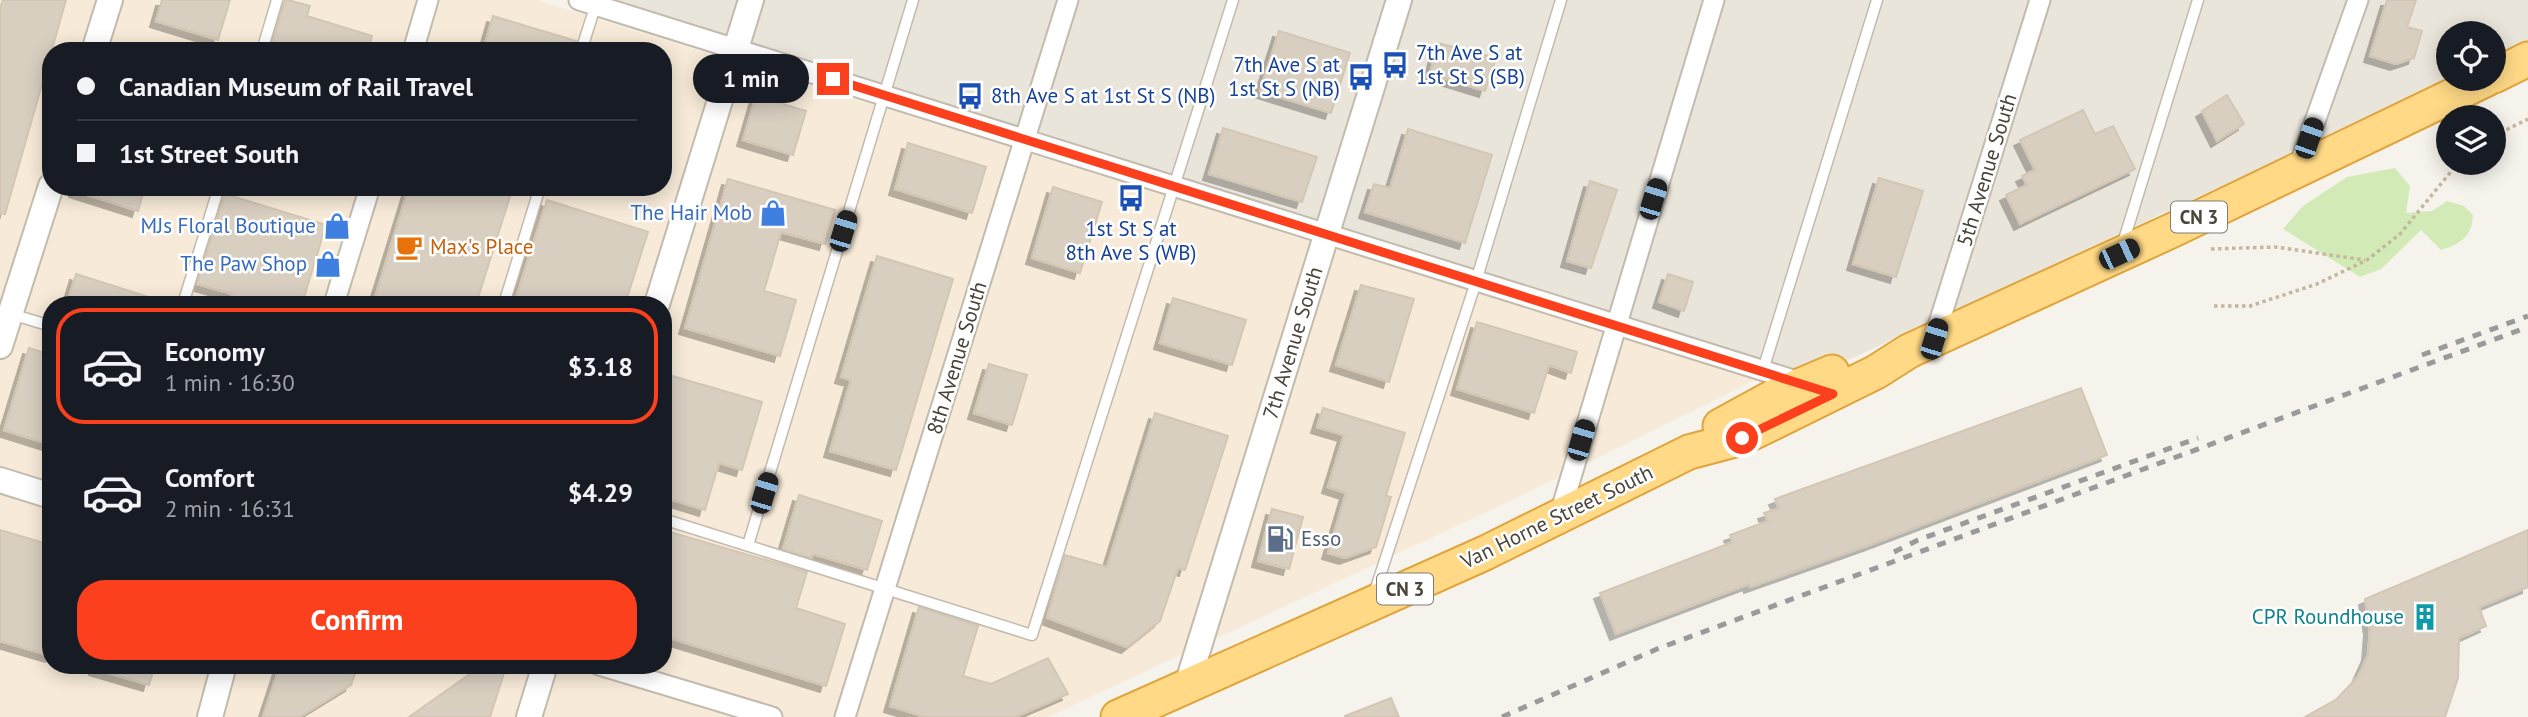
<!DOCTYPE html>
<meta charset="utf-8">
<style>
:root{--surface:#171b24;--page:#242831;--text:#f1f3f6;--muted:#9ea1a6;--line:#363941;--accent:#fc3f1d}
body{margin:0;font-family:"PT Sans",sans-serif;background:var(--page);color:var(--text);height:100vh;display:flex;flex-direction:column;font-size:26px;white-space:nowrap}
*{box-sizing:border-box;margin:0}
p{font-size:23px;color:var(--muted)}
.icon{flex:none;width:38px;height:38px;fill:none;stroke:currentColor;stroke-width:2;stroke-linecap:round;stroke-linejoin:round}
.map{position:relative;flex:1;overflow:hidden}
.panel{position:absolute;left:42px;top:296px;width:630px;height:378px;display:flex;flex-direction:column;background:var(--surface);border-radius:28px;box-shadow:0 4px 18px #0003}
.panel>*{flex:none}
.hud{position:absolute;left:42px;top:42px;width:630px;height:154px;border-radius:28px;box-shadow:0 4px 18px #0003;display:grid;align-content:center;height:154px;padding:0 35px;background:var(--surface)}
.controls{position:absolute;left:2436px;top:21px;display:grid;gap:14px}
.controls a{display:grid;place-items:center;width:70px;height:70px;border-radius:50%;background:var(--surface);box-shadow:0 4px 18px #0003;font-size:35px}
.end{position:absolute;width:32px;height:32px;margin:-16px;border:9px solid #fc3f1d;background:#fff;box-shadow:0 0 0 4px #fff}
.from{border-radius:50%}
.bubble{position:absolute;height:49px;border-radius:24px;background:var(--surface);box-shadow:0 4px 18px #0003;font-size:23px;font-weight:700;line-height:49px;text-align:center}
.car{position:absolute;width:21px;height:42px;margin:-21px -10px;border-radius:9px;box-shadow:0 0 5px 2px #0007;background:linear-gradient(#222 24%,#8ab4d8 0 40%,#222 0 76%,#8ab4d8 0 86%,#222 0)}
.hud b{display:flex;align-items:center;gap:24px;height:66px;font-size:26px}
.hud b+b{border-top:2px solid var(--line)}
.hud i{width:18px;height:18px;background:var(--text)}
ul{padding:12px 0 0;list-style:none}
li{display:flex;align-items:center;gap:21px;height:116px;margin:0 14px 10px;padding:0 21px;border:4px solid transparent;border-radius:28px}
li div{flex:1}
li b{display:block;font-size:26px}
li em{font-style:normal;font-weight:700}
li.active{border-color:var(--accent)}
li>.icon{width:63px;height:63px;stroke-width:1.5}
.primary-button{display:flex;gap:14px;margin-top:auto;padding:14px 35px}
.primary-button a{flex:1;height:80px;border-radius:28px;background:var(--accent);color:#fff;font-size:28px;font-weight:700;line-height:80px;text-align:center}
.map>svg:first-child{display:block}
</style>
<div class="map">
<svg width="2528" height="717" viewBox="0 0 2528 717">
<defs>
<filter id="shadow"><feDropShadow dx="-6" dy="6" stdDeviation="0" flood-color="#0004"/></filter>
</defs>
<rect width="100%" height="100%" fill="#f6f3ec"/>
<path fill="#eae5da" d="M582 0H2528V43L2494 59V33H2448L2451 79 1801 382Z"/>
<path fill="#f7ead8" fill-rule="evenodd" d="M0 0H536L1757 379 1523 495 1048 717H0ZM51 51H663V187H51ZM51 304H663V665H51Z"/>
<path fill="#d2eab5" d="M2395 168 2410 186 2406 213 2432 211 2447 201 2464 206 2473 215C2472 237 2460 244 2441 250L2421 230 2381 269 2360 277 2283 229 2303 206 2347 177Z"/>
<path fill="#d8cfc1" stroke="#d3c7b4" stroke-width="2" filter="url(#shadow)" d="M3 0H66L5 214 0 213V8Z
M162 0H230L218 40 156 21Z
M288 0 310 6 307 16 372 36 368 51H270L285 0Z
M2387 0H2416L2407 27 2422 31 2414 58 2396 64 2370 56Z
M493 16 576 41 574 51H483Z
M1279 31 1350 53 1331 113 1260 91Z
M1438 43 1496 58 1485 91 1430 74Z
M2227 95 2244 124 2217 141 2202 111Z
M756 96 806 111 793 155 743 140Z
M2083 110 2095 134 2113 126 2135 169 2020 224 2006 195 2027 185 2022 176 2035 170 2020 140Z
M1223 128 1317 157 1302 202 1209 174Z
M1408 129 1492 155 1465 243 1365 212 1374 184 1390 188Z
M908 143 986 167 972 213 895 189Z
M1879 178 1923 191 1896 277 1853 264Z
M728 179 835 210 825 244 781 232 764 291 796 300 780 356 685 328Z
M1590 181 1617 190 1591 268 1567 261Z
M75 187H145L138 211 75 191Z
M409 187H513L476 304H373Z
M1053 187 1102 202 1080 273 1032 258Z
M225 194 326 225 302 304H229L232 294 197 284Z
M547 200 648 232 625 304H514Z
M877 256 953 279 896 470 830 451 851 380 841 377Z
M76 274 161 301V304H67Z
M1668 274 1693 282 1684 311 1659 302Z
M1361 285 1414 299 1389 382 1336 365Z
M1173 298 1246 320 1232 365 1160 343Z
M1477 322 1577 352 1571 373 1549 365 1534 413 1457 389Z
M29 348 51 355V445L4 430Z
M989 364 1027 375 1012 425 974 413Z
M669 375 762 402 742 470 719 463 705 510 663 497V395Z
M2081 388 2107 455 1869 545 1750 587 1749 584 1616 634 1600 593 1733 542 1730 535 1768 521 1764 513 1779 508 1775 499Z
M1323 408 1405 433 1386 496 1391 497 1376 547 1345 558 1328 553 1346 493 1328 487 1344 435 1317 427Z
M1155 413 1228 436 1185 570 1178 568 1160 621 1127 647 1047 618 1065 555 1107 567Z
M799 495 882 521 867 570 813 554 811 558 783 549Z
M1272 509 1303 517 1289 569 1258 561Z
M0 530 51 545V656L0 641Z
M663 530 807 572 796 608 845 624 826 686 663 636Z
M2528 530V587L2479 607 2486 626 2459 638 2458 678 2445 717H2305L2337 699 2358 677 2368 655 2370 629 2365 599Z
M919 607 978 626 963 676 991 684 1048 658 1068 694 1015 717H925L890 706Z
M96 665H155L149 685 95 669Z
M280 665H358L351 685 299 717H263Z
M481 666 504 673 490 717H409Z
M1391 698 1399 717H1345V716Z"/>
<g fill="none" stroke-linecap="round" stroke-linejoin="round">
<defs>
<path id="service" d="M262 51 277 0
M581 51 596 4
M2123 243 2198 0
M183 304 219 187
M504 304 540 187
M11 314 51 326
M1763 370 1877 0
M663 519 1032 635 1233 0
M748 545 913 0
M1374 594 1473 291 1561 0"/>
<path id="minor" d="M579 0 1806 384
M413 51 428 0
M2298 169 2358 0
M334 304 370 187
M1934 339 2040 0
M1559 517 1714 0
M599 665 772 717
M845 717 1068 0"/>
<path id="tertiary" d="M94 51 110 0
M657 304 751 0
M0 346 51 186
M0 480 51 496
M1187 685 1399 0
M210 717 224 665
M529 717 545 665"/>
<path id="trunk" d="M2494 76 2528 59
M1720 426 1773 397 1832 372
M1118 717 1485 553 1689 452 1742 438 1876 372 1909 351 2173 230 2487 79"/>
</defs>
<use href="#service" stroke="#c2bbae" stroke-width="13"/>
<use href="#minor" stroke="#c2bbae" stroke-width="23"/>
<use href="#tertiary" stroke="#c2bbae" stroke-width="28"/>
<use href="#trunk" stroke="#e0a43c" stroke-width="37"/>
<path stroke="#c4b79f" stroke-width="3.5" stroke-dasharray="3.5 3.5" stroke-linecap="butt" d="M2494 136 2528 119
M2211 249 2275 247 2365 260
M2214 306H2250L2317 284 2367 260 2400 234 2458 163"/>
<use href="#service" stroke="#fff" stroke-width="10"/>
<use href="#minor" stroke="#fff" stroke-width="19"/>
<use href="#tertiary" stroke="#fff" stroke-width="24"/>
<use href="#trunk" stroke="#ffd985" stroke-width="33"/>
<path stroke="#9a9a9a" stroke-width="5" stroke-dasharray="9 9" stroke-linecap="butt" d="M2422 355 2528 316
M1894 552 1918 540 2198 438
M1502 717 1657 649 2528 327"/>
</g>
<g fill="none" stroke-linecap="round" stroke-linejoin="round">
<path stroke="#fc3f1d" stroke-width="9" d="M833 79 1833 394 1742 438"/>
</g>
<defs>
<symbol id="bus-bare" viewBox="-9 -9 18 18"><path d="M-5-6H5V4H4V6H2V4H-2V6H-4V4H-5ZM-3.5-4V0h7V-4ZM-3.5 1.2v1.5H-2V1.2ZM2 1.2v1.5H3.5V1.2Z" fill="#1a4fb4" stroke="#fff" stroke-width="2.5" paint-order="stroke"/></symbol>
<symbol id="shop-bare" viewBox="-9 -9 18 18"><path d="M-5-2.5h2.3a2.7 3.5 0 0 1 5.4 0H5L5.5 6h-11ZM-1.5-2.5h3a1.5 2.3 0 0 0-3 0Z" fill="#3f7fe0" stroke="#fff" stroke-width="2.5" paint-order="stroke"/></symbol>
<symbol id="cafe-bare" viewBox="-9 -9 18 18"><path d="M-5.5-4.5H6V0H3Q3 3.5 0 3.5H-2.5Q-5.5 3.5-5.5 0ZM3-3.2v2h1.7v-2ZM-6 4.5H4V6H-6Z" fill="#e8710a" stroke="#fff" stroke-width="2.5" paint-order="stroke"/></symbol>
<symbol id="fuel-bare" viewBox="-9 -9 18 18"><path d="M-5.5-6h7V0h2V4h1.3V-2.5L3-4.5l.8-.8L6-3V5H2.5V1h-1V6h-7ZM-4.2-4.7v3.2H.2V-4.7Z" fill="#5c6f8a" stroke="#fff" stroke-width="2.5" paint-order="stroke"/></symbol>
<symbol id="building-bare" viewBox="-9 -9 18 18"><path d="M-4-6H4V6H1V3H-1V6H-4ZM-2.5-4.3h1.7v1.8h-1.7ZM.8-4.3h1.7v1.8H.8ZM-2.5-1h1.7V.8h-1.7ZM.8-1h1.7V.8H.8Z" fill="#0f9aa8" stroke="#fff" stroke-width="2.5" paint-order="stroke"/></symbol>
</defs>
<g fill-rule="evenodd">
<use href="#bus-bare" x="1376" y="46" width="38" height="38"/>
<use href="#bus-bare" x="1342" y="58" width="38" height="38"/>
<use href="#bus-bare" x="951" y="77" width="38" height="38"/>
<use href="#bus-bare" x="1112" y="179" width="38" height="38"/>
<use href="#shop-bare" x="754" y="194" width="38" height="38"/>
<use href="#shop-bare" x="318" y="207" width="38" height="38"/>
<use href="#cafe-bare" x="390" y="228" width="38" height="38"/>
<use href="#shop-bare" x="309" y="245" width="38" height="38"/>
<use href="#fuel-bare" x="1261" y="520" width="38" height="38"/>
<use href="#building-bare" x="2406" y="598" width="38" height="38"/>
</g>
<g text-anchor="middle" stroke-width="5" stroke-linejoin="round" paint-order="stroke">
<g fill="#fff" stroke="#817c74" stroke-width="2">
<rect x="2171" y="201.5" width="56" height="31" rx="5"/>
<rect x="1377" y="573.5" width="56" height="31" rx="5"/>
</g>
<g font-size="19" font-weight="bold" fill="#4b4439">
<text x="2199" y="224">CN 3</text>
<text x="1405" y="596">CN 3</text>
</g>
<g font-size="21" fill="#164399" stroke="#fff" text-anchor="start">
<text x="1416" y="60">7th Ave S at<tspan x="1416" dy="24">1st St S (SB)</tspan></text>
<text x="1340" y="72" text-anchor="end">7th Ave S at<tspan x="1340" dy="24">1st St S (NB)</tspan></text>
<text x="991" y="103">8th Ave S at 1st St S (NB)</text>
<text x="1131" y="236" text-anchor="middle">1st St S at<tspan x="1131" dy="24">8th Ave S (WB)</tspan></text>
</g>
<g font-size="21" fill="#4b4439" stroke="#fff">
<text transform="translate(1987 170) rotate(-73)" y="7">5th Avenue South</text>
<text transform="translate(1293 343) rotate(-73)" y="7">7th Avenue South</text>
<text transform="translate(957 358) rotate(-73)" y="7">8th Avenue South</text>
<text transform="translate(1557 517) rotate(-26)" y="7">Van Horne Street South</text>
</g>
<g font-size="21" fill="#366cbe" stroke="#fff" text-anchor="end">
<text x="752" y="220">The Hair Mob</text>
<text x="316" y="233">MJs Floral Boutique</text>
<text x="307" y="271">The Paw Shop</text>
</g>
<g font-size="21" fill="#c56008" stroke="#fff" text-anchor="start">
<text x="430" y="254">Max's Place</text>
</g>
<g font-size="21" fill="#4e5e75" stroke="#fff" text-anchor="start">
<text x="1301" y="546">Esso</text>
</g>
<g font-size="21" fill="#0d838f" stroke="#fff" text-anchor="end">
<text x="2404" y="624">CPR Roundhouse</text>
</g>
</g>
</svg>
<div class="controls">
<a><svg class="icon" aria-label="locate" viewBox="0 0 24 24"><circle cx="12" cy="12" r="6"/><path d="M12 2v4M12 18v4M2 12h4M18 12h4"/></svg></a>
<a><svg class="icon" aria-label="layers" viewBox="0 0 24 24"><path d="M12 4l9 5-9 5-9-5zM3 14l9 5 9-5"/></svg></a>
</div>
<i class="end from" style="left:1742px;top:438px"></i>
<i class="end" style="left:833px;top:79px"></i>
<div class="bubble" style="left:693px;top:54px;width:116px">1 min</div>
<i class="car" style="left:2309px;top:138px;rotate:19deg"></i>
<i class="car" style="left:1653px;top:199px;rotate:17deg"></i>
<i class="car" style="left:843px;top:231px;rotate:17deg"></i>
<i class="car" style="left:2119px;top:254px;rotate:65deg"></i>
<i class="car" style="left:1934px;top:339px;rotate:17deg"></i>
<i class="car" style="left:1581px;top:440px;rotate:16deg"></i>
<i class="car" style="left:764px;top:493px;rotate:17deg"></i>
<div class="hud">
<b><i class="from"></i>Canadian Museum of Rail Travel</b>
<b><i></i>1st Street South</b>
</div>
<section class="panel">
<ul>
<li class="active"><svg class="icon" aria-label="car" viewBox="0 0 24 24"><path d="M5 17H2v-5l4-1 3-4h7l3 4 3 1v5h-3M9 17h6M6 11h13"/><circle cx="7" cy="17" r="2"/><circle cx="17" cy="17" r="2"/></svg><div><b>Economy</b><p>1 min · 16:30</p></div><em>$3.18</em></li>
<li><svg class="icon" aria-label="car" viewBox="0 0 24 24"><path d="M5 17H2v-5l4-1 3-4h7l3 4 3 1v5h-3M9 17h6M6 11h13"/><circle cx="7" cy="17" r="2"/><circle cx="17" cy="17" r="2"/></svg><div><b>Comfort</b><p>2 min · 16:31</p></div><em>$4.29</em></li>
</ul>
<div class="primary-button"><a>Confirm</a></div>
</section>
</div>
